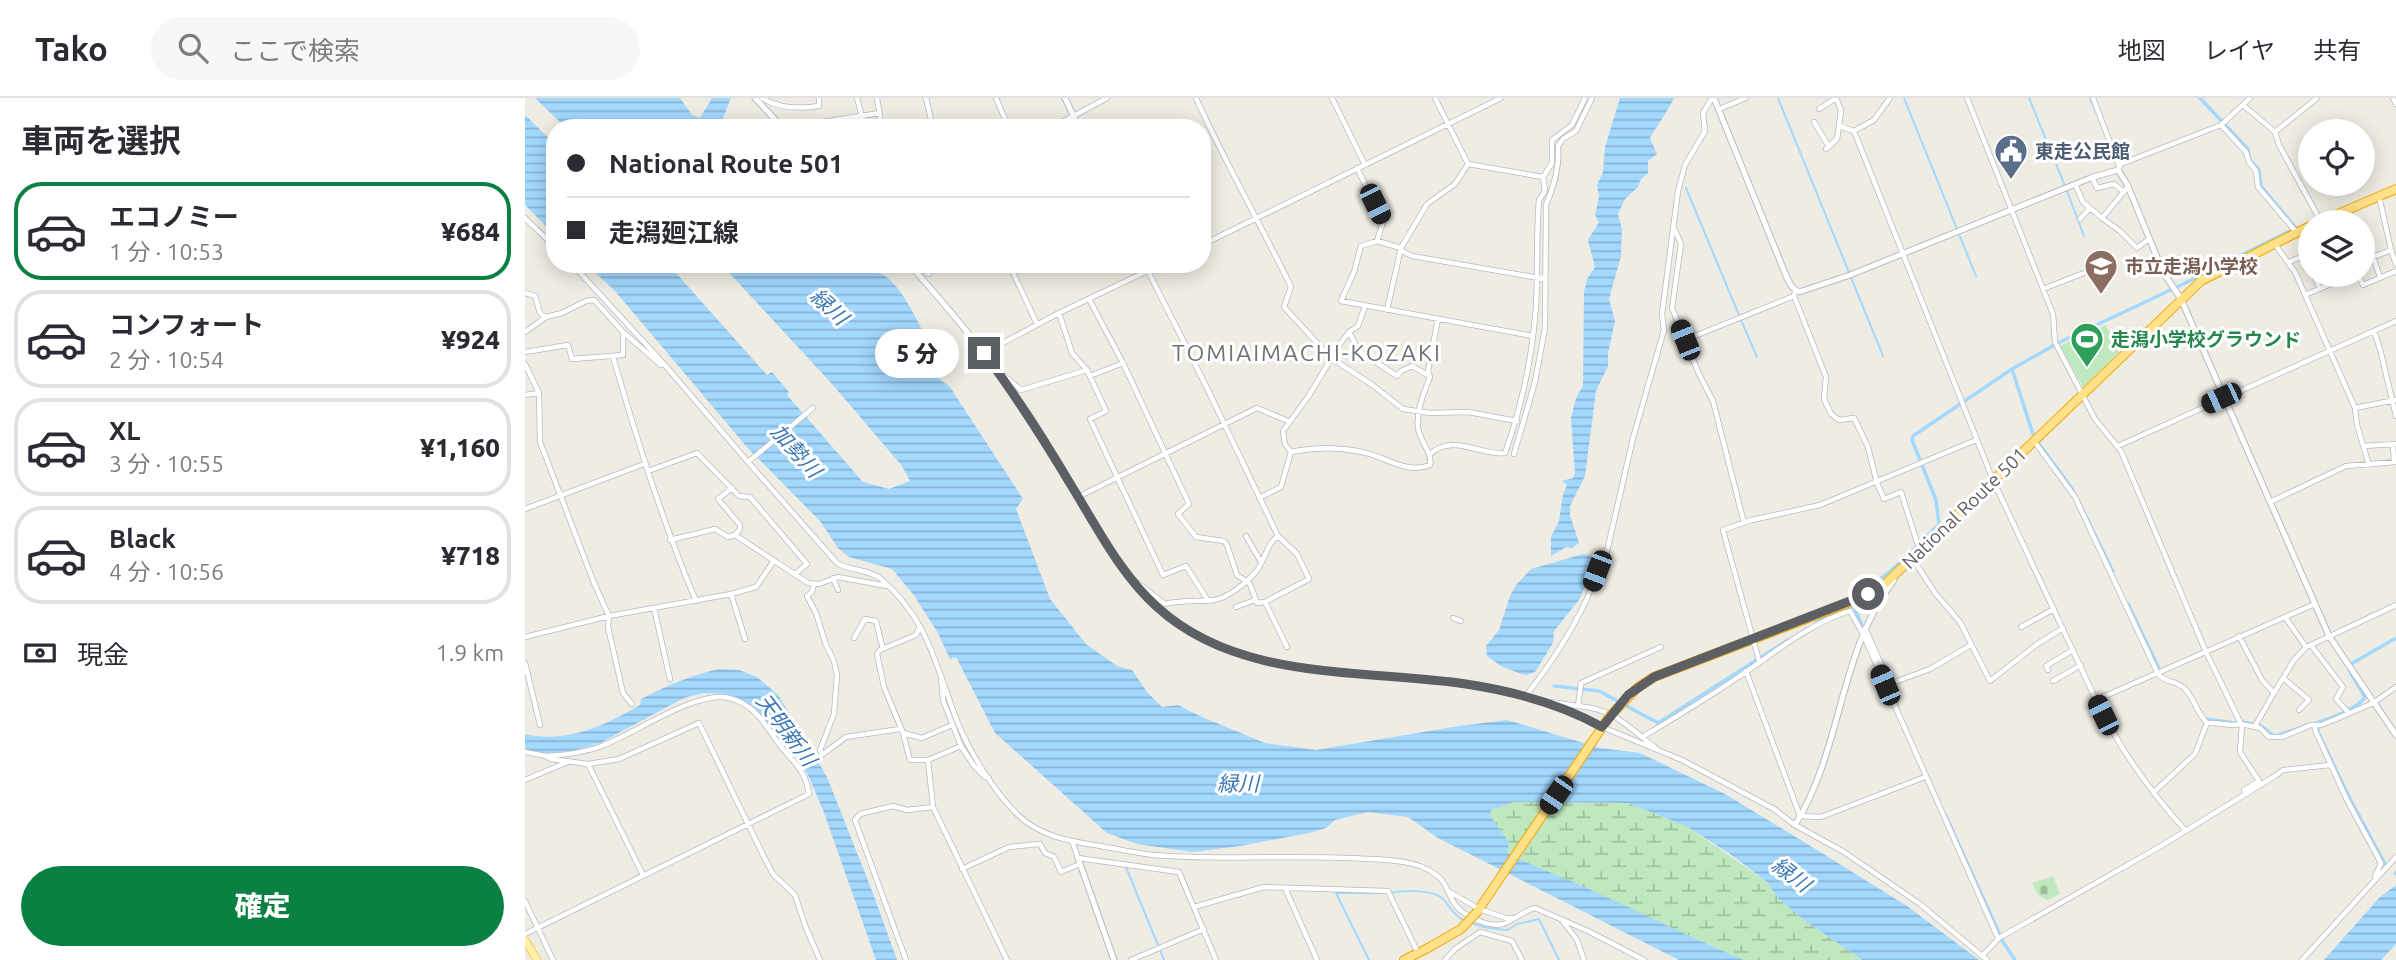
<!DOCTYPE html>
<html lang="ja">
<meta charset="utf-8">
<style>
:root{--surface:#fff;--page:#f7f7f7;--text:#2b2b33;--muted:#7c7c81;--line:#e1e1e2;--accent:#0b8043}
body{margin:0;font-family:Ubuntu,"Noto Sans JP",sans-serif;background:var(--page);color:var(--text);height:100vh;display:flex;flex-direction:column;font-size:26px;white-space:nowrap}
*{box-sizing:border-box;margin:0}
p{font-size:23px;color:var(--muted)}
.icon{flex:none;width:38px;height:38px;fill:none;stroke:currentColor;stroke-width:2;stroke-linecap:round;stroke-linejoin:round}
.map{position:relative;flex:1;overflow:hidden}
.drawer{display:flex;flex-direction:column;background:var(--surface);width:525px}
.drawer>*{flex:none}
.banner{position:absolute;left:21px;top:21px;width:665px;height:154px;border-radius:28px;box-shadow:0 4px 18px #0003;display:grid;align-content:center;height:154px;padding:0 21px;background:var(--surface)}
.fabs{position:absolute;left:1773px;top:21px;display:grid;gap:14px}
.fabs a{display:grid;place-items:center;width:77px;height:77px;border-radius:50%;background:var(--surface);box-shadow:0 4px 18px #0003;font-size:35px}
.end{position:absolute;width:32px;height:32px;margin:-16px;border:9px solid #5c6065;background:#fff;box-shadow:0 0 0 4px #fff}
.from{border-radius:50%}
.bubble{position:absolute;height:49px;border-radius:24px;background:var(--surface);box-shadow:0 4px 18px #0003;font-size:23px;font-weight:800;line-height:49px;text-align:center}
.car{position:absolute;width:21px;height:42px;margin:-21px -10px;border-radius:9px;box-shadow:0 0 5px 2px #0007;background:linear-gradient(#222 24%,#8ab4d8 0 40%,#222 0 76%,#8ab4d8 0 86%,#222 0)}
.banner b{display:flex;align-items:center;gap:24px;height:66px;font-size:26px}
.banner b+b{border-top:2px solid var(--line)}
.banner i{width:18px;height:18px;background:var(--text)}
ul{padding:0;list-style:none}
li{display:flex;align-items:center;gap:21px;height:98px;margin:0 14px 10px;padding:0 7px;border:4px solid var(--line);border-radius:28px}
li div{flex:1}
li b{display:block;font-size:26px}
li em{font-style:normal;font-weight:800}
li.active{border-color:var(--accent)}
li>.icon{width:63px;height:63px;stroke-width:1.5}
h2{padding:0 21px;font-size:32px;line-height:84px}
.pay{display:flex;align-items:center;gap:18px;height:77px;padding:0 21px;font-size:26px}
.pay p{margin-inline-start:auto}
.button{display:flex;gap:14px;margin-top:auto;padding:14px 21px}
.button a{flex:1;height:80px;border-radius:42px;background:var(--accent);color:#fff;font-size:28px;font-weight:800;line-height:80px;text-align:center}
header{display:flex;align-items:center;gap:42px;box-sizing:border-box;height:98px;padding:0 35px;background:var(--surface);border-bottom:2px solid var(--line)}
header strong{font-size:33px}
nav{display:flex;gap:38px;margin-inline-start:auto;font-size:24px}
.search{width:490px;height:63px;background:var(--page);display:flex;align-items:center;gap:18px;box-sizing:border-box;padding:0 24px;border-radius:38px;color:var(--muted);font-size:26px}
main{display:flex;flex:1;min-height:0}
.map>svg:first-child{display:block}
</style>
<header>
<strong>Tako</strong>
<div class="search"><svg class="icon" aria-label="search" viewBox="0 0 24 24"><circle cx="10" cy="10" r="6"/><path d="M15 15l6 6"/></svg>ここで検索</div>
<nav><a>地図</a><a>レイヤ</a><a>共有</a></nav>
</header>
<main>
<section class="drawer">
<h2>車両を選択</h2>
<ul>
<li class="active"><svg class="icon" aria-label="car" viewBox="0 0 24 24"><path d="M5 17H2v-5l4-1 3-4h7l3 4 3 1v5h-3M9 17h6M6 11h13"/><circle cx="7" cy="17" r="2"/><circle cx="17" cy="17" r="2"/></svg><div><b>エコノミー</b><p>1 分 · 10:53</p></div><em>¥684</em></li>
<li><svg class="icon" aria-label="car" viewBox="0 0 24 24"><path d="M5 17H2v-5l4-1 3-4h7l3 4 3 1v5h-3M9 17h6M6 11h13"/><circle cx="7" cy="17" r="2"/><circle cx="17" cy="17" r="2"/></svg><div><b>コンフォート</b><p>2 分 · 10:54</p></div><em>¥924</em></li>
<li><svg class="icon" aria-label="car" viewBox="0 0 24 24"><path d="M5 17H2v-5l4-1 3-4h7l3 4 3 1v5h-3M9 17h6M6 11h13"/><circle cx="7" cy="17" r="2"/><circle cx="17" cy="17" r="2"/></svg><div><b>XL</b><p>3 分 · 10:55</p></div><em>¥1,160</em></li>
<li><svg class="icon" aria-label="car" viewBox="0 0 24 24"><path d="M5 17H2v-5l4-1 3-4h7l3 4 3 1v5h-3M9 17h6M6 11h13"/><circle cx="7" cy="17" r="2"/><circle cx="17" cy="17" r="2"/></svg><div><b>Black</b><p>4 分 · 10:56</p></div><em>¥718</em></li>
</ul>
<div class="pay"><svg class="icon" aria-label="cash" viewBox="0 0 24 24"><path d="M3 7h18v10H3z"/><circle cx="12" cy="12" r="2"/></svg>現金<p>1.9 km</p></div>
<div class="button"><a>確定</a></div>
</section>
<div class="map">
<svg width="1871" height="862" viewBox="0 0 1871 862">
<defs>
<pattern id="wetland-marsh" width="20" height="14" patternUnits="userSpaceOnUse" patternTransform="scale(1.75)"><rect width="20" height="14" fill="#bfe8bf"/><path d="M1 5h8M5 5V1M11 12h8M15 12V8" fill="none" stroke="#9ebf9f"/></pattern>
<pattern id="cemetery-stones" width="16" height="16" patternUnits="userSpaceOnUse" patternTransform="scale(1.75)"><rect width="16" height="16" fill="#bfe8bf"/><path d="M2 7V4a2 2 0 0 1 4 0v3zM10 15v-3a2 2 0 0 1 4 0v3z" fill="#9ebf9f"/></pattern>
<pattern id="water-rules" width="6" height="5" patternUnits="userSpaceOnUse" patternTransform="scale(1.75)"><rect width="6" height="5" fill="#a3d8ff"/><path d="M0 2.5h6" fill="none" stroke="#88b3d2"/></pattern>
</defs>
<rect width="100%" height="100%" fill="#efece3"/>
<path fill="url(#wetland-marsh)" d="M989 704 1103 705 1163 729 1242 784 1253 800 1279 822 1337 862H1219L1008 769 981 755 984 744 965 719V712Z"/>
<path fill="url(#cemetery-stones)" d="M1528 778 1535 796 1522 802 1513 797 1507 785Z"/>
<path fill="#bfe8bf" d="M1581 227 1594 254 1558 289 1535 248Z"/>
<path fill="url(#water-rules)" d="M10 0H155L167 17 175 20 187 0H206L194 30H41Z
M1095 0H1149C1141 16 1133 26 1125 40L1132 56 1123 63V75L1116 81 1113 89 1100 101 1093 116 1097 131 1096 158 1084 201 1090 223 1083 255V268L1071 293 1060 378 1045 408V417L1054 445 1047 450 1041 449 1026 458V439L1034 423 1038 397 1042 387 1037 383 1048 380 1050 375 1046 320 1051 300 1058 288 1059 194 1062 181 1070 169 1063 142 1074 124 1070 117 1074 99 1072 87 1078 74 1080 49Z
M0 17 30 46V137L0 107Z
M61 166H143L242 277 247 274 264 294 262 297 338 384 364 391 385 383 377 368 307 286 196 166H323C335 173 350 171 360 178 380 190 412 257 413 280L425 289 498 401 491 411 525 501 561 546 592 568 607 572 622 594 637 609 653 607 677 619 740 645 791 652 934 628 982 622 1075 650 1115 655 1200 696 1292 752 1382 808 1454 862H1337L1279 822 1253 800 1242 784 1208 758 1163 729 1103 705 989 704 966 712 965 718 984 744 982 755C1009 769 1038 779 1066 792 1117 815 1167 840 1219 862H1154L913 740 883 719 843 714 810 722 801 730 784 735 715 748 668 754 612 746 582 735 470 635 431 559 425 561 413 535 388 496 367 471 324 459 313 450 295 423 221 348 90 193Z
M1058 456 1064 457 1070 463V466L1054 502 1029 533 1028 545 1010 574 1002 577 996 576 976 568 962 558 961 548 974 532 985 498 991 487 1006 471Z
M194 571 214 572 232 579 253 597 285 650 302 679 349 798 372 862H351L298 712 283 677 275 664 228 608 202 596 178 595 159 600 75 645 51 652 21 656 0 651V636C41 646 81 627 115 607L116 601C141 588 166 577 194 571Z
M1871 787V846L1856 862H1799L1854 800Z"/>
<g fill="none" stroke-linecap="round" stroke-linejoin="round">
<path stroke="#a3d8ff" stroke-width="2" d="M1253 0 1358 258
M1379 0 1451 178
M1504 0 1540 88
M1565 0 1570 12
M1161 90 1214 217
M1542 93 1559 138
M1216 222 1232 259
M601 769 639 862
M864 795C877 792 912 791 920 803 926 811 930 818 940 823
M945 825 963 830 983 832 992 826 1014 821 1034 862
M844 862 811 795H858"/>
<path stroke="#a3d8ff" stroke-width="3.5" d="M1487 271 1508 336
M1512 343 1548 392
M1553 402 1588 474
M1603 506 1636 575
M1290 526 1301 518 1329 508
M1337 528 1325 499C1361 483 1386 454 1414 426L1411 402 1387 342 1388 338 1487 271 1533 245 1652 189 1771 130 1736 88 1734 72 1725 62 1723 51 1675 0
M1826 566 1871 540
M1029 588 1074 593 1133 625 1263 542
M1680 621 1710 625
M1718 624 1736 628 1749 638C1770 631 1829 617 1840 599L1824 572
M1793 627V634L1823 697 1860 766
M1420 716 1478 844 1490 862
M1870 775H1871"/>
<defs>
<path id="street" d="M237 0C253 10 275 11 294 8V0
M332 0 340 30
M352 0 357 30
M401 0 408 30
M471 0 484 30
M671 0C700 64 735 125 766 189L759 209 806 260 846 286 878 311 905 315 943 314 992 323
M807 0 840 67
M910 0 943 66
M1311 0 1316 12 1314 28 1329 33 1349 22 1365 0
M1442 0 1528 216 1530 244 1570 321 1596 353 1681 554 1716 626 1735 630 1744 639H1757L1786 627H1796L1811 621 1848 605 1871 589
M1568 0 1594 68
M1792 0 1750 34 1754 47 1795 122
M1868 0 1871 6
M1718 7 1750 34
M1194 11 1221 0
M1294 11 1311 0
M297 24 355 15
M1289 24 1303 47
M1696 27 1721 54 1724 64 1731 73 1733 89 1772 135
M526 30 582 0
M1329 33 1468 382 1571 602C1594 649 1625 694 1661 733
M1301 51 1312 41 1314 28
M943 66 1018 79
M832 70 858 124 852 143
M1593 72 1596 66 1696 27 1725 0
M1567 79 1572 90 1589 86 1599 94
M1550 86 1558 104 1577 120
M1603 89 1577 120 1595 133 1612 150 1624 141
M1854 98 1866 152
M0 120 30 149
M1555 121 1565 110
M1149 130 1156 146 1147 210 1174 276 1188 303 1219 425
M1749 145 1770 174 1830 310 1832 327 1844 367
M677 147 976 0
M876 150 852 143 836 148 829 174 816 203 1008 238
M877 153 887 158 1020 181
M1781 157 1785 167
M1848 159 1855 179
M1838 163 1866 152 1871 166
M1764 164 1785 155
M47 166 139 266
M392 166 404 176
M484 166 512 226
M1789 177 1795 191
M1833 177 1838 187 1871 173
M1518 191 1564 173 1568 182
M1270 193 1269 198 1301 279 1299 301 1306 316 1314 322 1329 320 1343 349 1352 385 1359 401 1376 394 1392 444 1397 450
M0 195 10 198 15 215 20 219
M1780 197 1827 177
M564 201 598 265 664 406 653 416 671 439 699 443 702 447 712 477 725 486 732 505 740 504 784 481 772 456 753 438 681 288 623 173
M862 212 876 150 902 106 930 86 943 66
M534 215 547 255 562 272 581 313 565 321 638 477 661 468 682 501
M1849 233 1855 251 1871 318
M0 234 21 219 37 215 61 203 69 202 98 234 136 267 139 266 223 364 288 310
M824 234 834 253 872 278 876 273 887 268 904 278
M1160 242 1269 198
M0 254 43 247 47 261 98 257V235
M459 255 534 215 637 166
M88 259C112 341 137 423 171 503
M0 266 14 295 15 344 69 485 84 518 83 529 98 595 107 606
M477 276 496 292 562 272
M565 278 598 265
M0 297 14 295
M1830 310 1870 302
M1509 343 1550 399 1633 576C1640 585 1651 582 1659 590 1669 599 1671 614 1682 625
M1868 346 1869 364
M1593 348 1871 223
M1839 348 1871 346
M766 354C790 349 813 349 837 354 860 358 881 377 905 367 908 356 895 343 893 330 891 312 899 295 905 279L903 273 913 221
M766 354 760 346 758 333 783 299 815 246 824 234 833 228 840 208
M989 356 1010 284 1020 230 1021 107C1029 88 1035 69 1033 48L1038 41 1051 33 1067 0
M904 357C928 334 954 358 980 355 997 308 1007 260 1011 209 1013 173 1011 137 1014 102L1020 93 1018 79 1027 65V42L1047 27 1060 0
M223 364 312 465C325 473 344 471 356 481 404 522 411 569 432 623 444 653 469 694 493 717 516 739 545 743 575 748 593 751 610 755 628 757 700 763 773 756 845 761 865 762 890 763 907 774 930 787 917 808 952 822 959 825 970 828 978 826 986 824 998 813 1010 810L1063 833 1119 862
M123 373 172 355 214 398 225 399 282 466 270 476
M207 390 193 401 215 427V431L210 437
M553 399 732 310 763 323
M734 400 756 389 766 354
M1745 404 1821 368 1871 364
M0 411 119 366
M721 438 736 464
M145 442 190 431 203 439 210 437 283 485 294 486 313 479 362 488
M1388 461 1410 495 1435 524 1465 583 1511 547 1538 530
M308 480 313 492
M613 485 640 506C657 502 673 504 689 502 703 500 721 485 730 475 740 464 741 446 753 438
M289 486 287 494 282 498 291 515 301 547 309 563 312 577 309 616 295 652 297 657
M206 496 220 541
M740 504 762 549
M711 509 730 502
M129 510 145 581
M1760 519 1790 506
M928 520 936 523
M395 528 391 537 355 552 352 556 359 589 378 635 385 662H403L436 648 449 668 460 679 464 680
M1496 529 1529 511
M1340 530 1364 584 1367 585 1405 571 1446 547
M1714 538 1737 582 1749 595 1769 562 1781 549
M0 539 84 518 206 496 231 489 248 464
M329 540 340 521 351 523 358 551
M1786 547 1871 507
M1234 563 1198 432 1227 422 1295 407 1451 342
M0 565 15 627
M1523 572 1521 568 1548 552
M1221 573 1275 718 1296 719 1400 679
M416 579 418 602 436 648
M1758 580 1784 602 1774 612
M1528 583 1556 567
M1000 599C1022 571 1041 543 1057 511 1066 495 1069 477 1080 462L1108 340 1139 232 1137 216 1153 93 1160 67 1180 33 1178 15 1187 0
M1571 602 1760 519 1781 549 1786 547 1818 589 1811 601 1823 614
M1026 604 1053 608
M1717 627 1715 654 1734 683 1719 692 1720 695
M1790 627V632L1822 702 1856 765 1850 779 1851 781
M1730 628 1749 595
M1077 629 1157 662 1249 711 1270 727 1319 754 1395 806 1462 862
M378 635 397 640 427 627
M1117 639C1148 621 1179 602 1209 582 1246 558 1282 526 1325 513L1338 536 1473 840
M1131 650C1102 629 1091 611 1053 608L1056 585 1136 549
M0 654 21 658 26 661 63 666 94 661 174 625 239 759 248 776 270 797 281 830 295 862
M403 662 408 709 482 862
M63 666 118 777
M274 670 294 659 321 639 375 631
M0 682 45 663
M1629 694 1670 656 1682 625C1693 624 1708 629 1716 626
M547 743 553 760 654 774 691 862
M437 771 484 749 515 746 520 755 529 759 536 774 555 766
M760 790 792 862
M923 793 954 811 981 820H987
M0 803 28 862
M669 809 739 789 863 793 893 855
M1036 821 1052 842 1059 862
M0 836 284 696C281 670 264 661 251 642 239 624 227 605 204 600 170 592 108 637 74 649 57 655 40 657 21 658
M1458 857 1474 840 1636 748 1750 678 1758 672 1805 667
M381 862 330 722 335 716 368 708 382 712 408 709
M606 862 679 831
M920 862 930 851 955 834 987 843 997 862
M1777 862 1871 759"/>
<path id="secondary" d="M230 0 258 30
M540 0 554 30
M1189 0 1262 180 1267 189 1274 194 1325 177 1568 79 1593 72 1602 86 1638 174 1656 201 1804 538 1871 637
M384 166C428 215 470 266 506 320 569 416 599 520 720 557 756 568 793 571 830 575 914 583 1002 587 1077 629
M619 166 623 173
M1270 727C1318 650 1313 555 1369 482
M553 760 589 862"/>
<path id="primary" d="M0 842 12 862"/>
<path id="highway" d="M1794 124 1871 91
M1129 579 1325 504 1359 487 1676 183 1785 128
M952 814 1084 619
M879 862 903 850"/>
</defs>
<use href="#street" stroke="#b6babe" stroke-width="6"/>
<use href="#secondary" stroke="#b7bbc0" stroke-width="7"/>
<use href="#primary" stroke="#f7c854" stroke-width="9"/>
<use href="#highway" stroke="#f2a500" stroke-width="10"/>
<use href="#street" stroke="#fff" stroke-width="4.5"/>
<use href="#secondary" stroke="#fff" stroke-width="5"/>
<use href="#primary" stroke="#fff0a8" stroke-width="7"/>
<use href="#highway" stroke="#ffe18a" stroke-width="8"/>
<defs>
<path id="highway-bridge" d="M1084 619 1112 590 1129 579
M903 850 936 831 952 814"/>
</defs>
<use href="#highway-bridge" stroke="#f2a500" stroke-width="10" stroke-linecap="butt"/>
<use href="#highway-bridge" stroke="#ffe18a" stroke-width="8"/>
</g>
<g fill="none" stroke-linecap="round" stroke-linejoin="round">
<path stroke="#5c6065" stroke-width="9" d="M459 255C492 299 521 345 549 392 574 433 596 476 632 509 714 584 838 571 941 586 987 593 1036 606 1077 629L1103 597 1129 579 1343 496"/>
</g>
<defs>
<symbol id="civic-pin" viewBox="-11 -11 22 30"><path d="M0 17L-7.5 6A9.5 9.5 0 1 1 7.5 6Z" fill="#5c6f8a" stroke="#fff"/><path d="M-.6-6.5H3V-4.5H.6V-3L4-1V1h2V6H-6V1h2V-1L-.6-3ZM-1.2 2.5V6h2.4V2.5Z" fill="#fff"/></symbol>
<symbol id="school-pin" viewBox="-11 -11 22 30"><path d="M0 17L-7.5 6A9.5 9.5 0 1 1 7.5 6Z" fill="#8d6e63" stroke="#fff"/><path d="M0-5L7-2L0 1L-7-2ZM-4 1L0 2.5L4 1V4Q0 6-4 4Z" fill="#fff"/></symbol>
<symbol id="stadium-pin" viewBox="-11 -11 22 30"><path d="M0 17L-7.5 6A9.5 9.5 0 1 1 7.5 6Z" fill="#2e9e5b" stroke="#fff"/><path d="M0-5a6.5 5 0 1 0 0 10a6.5 5 0 1 0 0-10ZM-3.5-1.8h7v3.6h-7Z" fill="#fff"/></symbol>
</defs>
<g fill-rule="evenodd">
<use href="#civic-pin" x="1467" y="34" width="38" height="52"/>
<use href="#school-pin" x="1557" y="149" width="38" height="52"/>
<use href="#stadium-pin" x="1543" y="222" width="38" height="52"/>
</g>
<g text-anchor="middle" stroke-width="6" stroke-linejoin="round" paint-order="stroke">
<g font-size="19" font-weight="bold" fill="#4e5e75" stroke="#fff" text-anchor="start">
<text x="1510" y="60">東走公民館</text>
</g>
<g font-size="19" font-weight="bold" fill="#785e54" stroke="#fff" text-anchor="start">
<text x="1600" y="175">市立走潟小学校</text>
</g>
<g font-size="19" font-weight="bold" fill="#27864d" stroke="#fff" text-anchor="start">
<text x="1586" y="248">走潟小学校グラウンド</text>
</g>
<g font-size="19" fill="#5c6065" stroke="#fff">
<text transform="translate(1439 410) rotate(-44)" y="7">National Route 501</text>
</g>
<g font-size="21" font-style="italic" fill="#3b78b6" stroke="#fff">
<text transform="translate(304 209) rotate(43)" y="7">緑川</text>
<text transform="translate(271 353) rotate(48)" y="7">加勢川</text>
<text transform="translate(261 632) rotate(53)" y="7">天明新川</text>
<text x="713" y="693">緑川</text>
<text transform="translate(1266 777) rotate(37)" y="7">緑川</text>
</g>
<g font-size="23" letter-spacing="2" fill="#6c7277" stroke="#fff">
<text x="782" y="263">TOMIAIMACHI-KOZAKI</text>
</g>
</g>
</svg>
<div class="fabs">
<a><svg class="icon" aria-label="locate" viewBox="0 0 24 24"><circle cx="12" cy="12" r="6"/><path d="M12 2v4M12 18v4M2 12h4M18 12h4"/></svg></a>
<a><svg class="icon" aria-label="layers" viewBox="0 0 24 24"><path d="M12 4l9 5-9 5-9-5zM3 14l9 5 9-5"/></svg></a>
</div>
<i class="end from" style="left:1343px;top:496px"></i>
<i class="end" style="left:459px;top:255px"></i>
<div class="bubble" style="left:350px;top:231px;width:84px">5 分</div>
<i class="car" style="left:850px;top:106px;rotate:154deg"></i>
<i class="car" style="left:1160px;top:242px;rotate:338deg"></i>
<i class="car" style="left:1696px;top:300px;rotate:245deg"></i>
<i class="car" style="left:1072px;top:473px;rotate:201deg"></i>
<i class="car" style="left:1360px;top:587px;rotate:337deg"></i>
<i class="car" style="left:1578px;top:617px;rotate:334deg"></i>
<i class="car" style="left:1031px;top:697px;rotate:214deg"></i>
<div class="banner">
<b><i class="from"></i>National Route 501</b>
<b><i></i>走潟廻江線</b>
</div>
</div>
</main>
